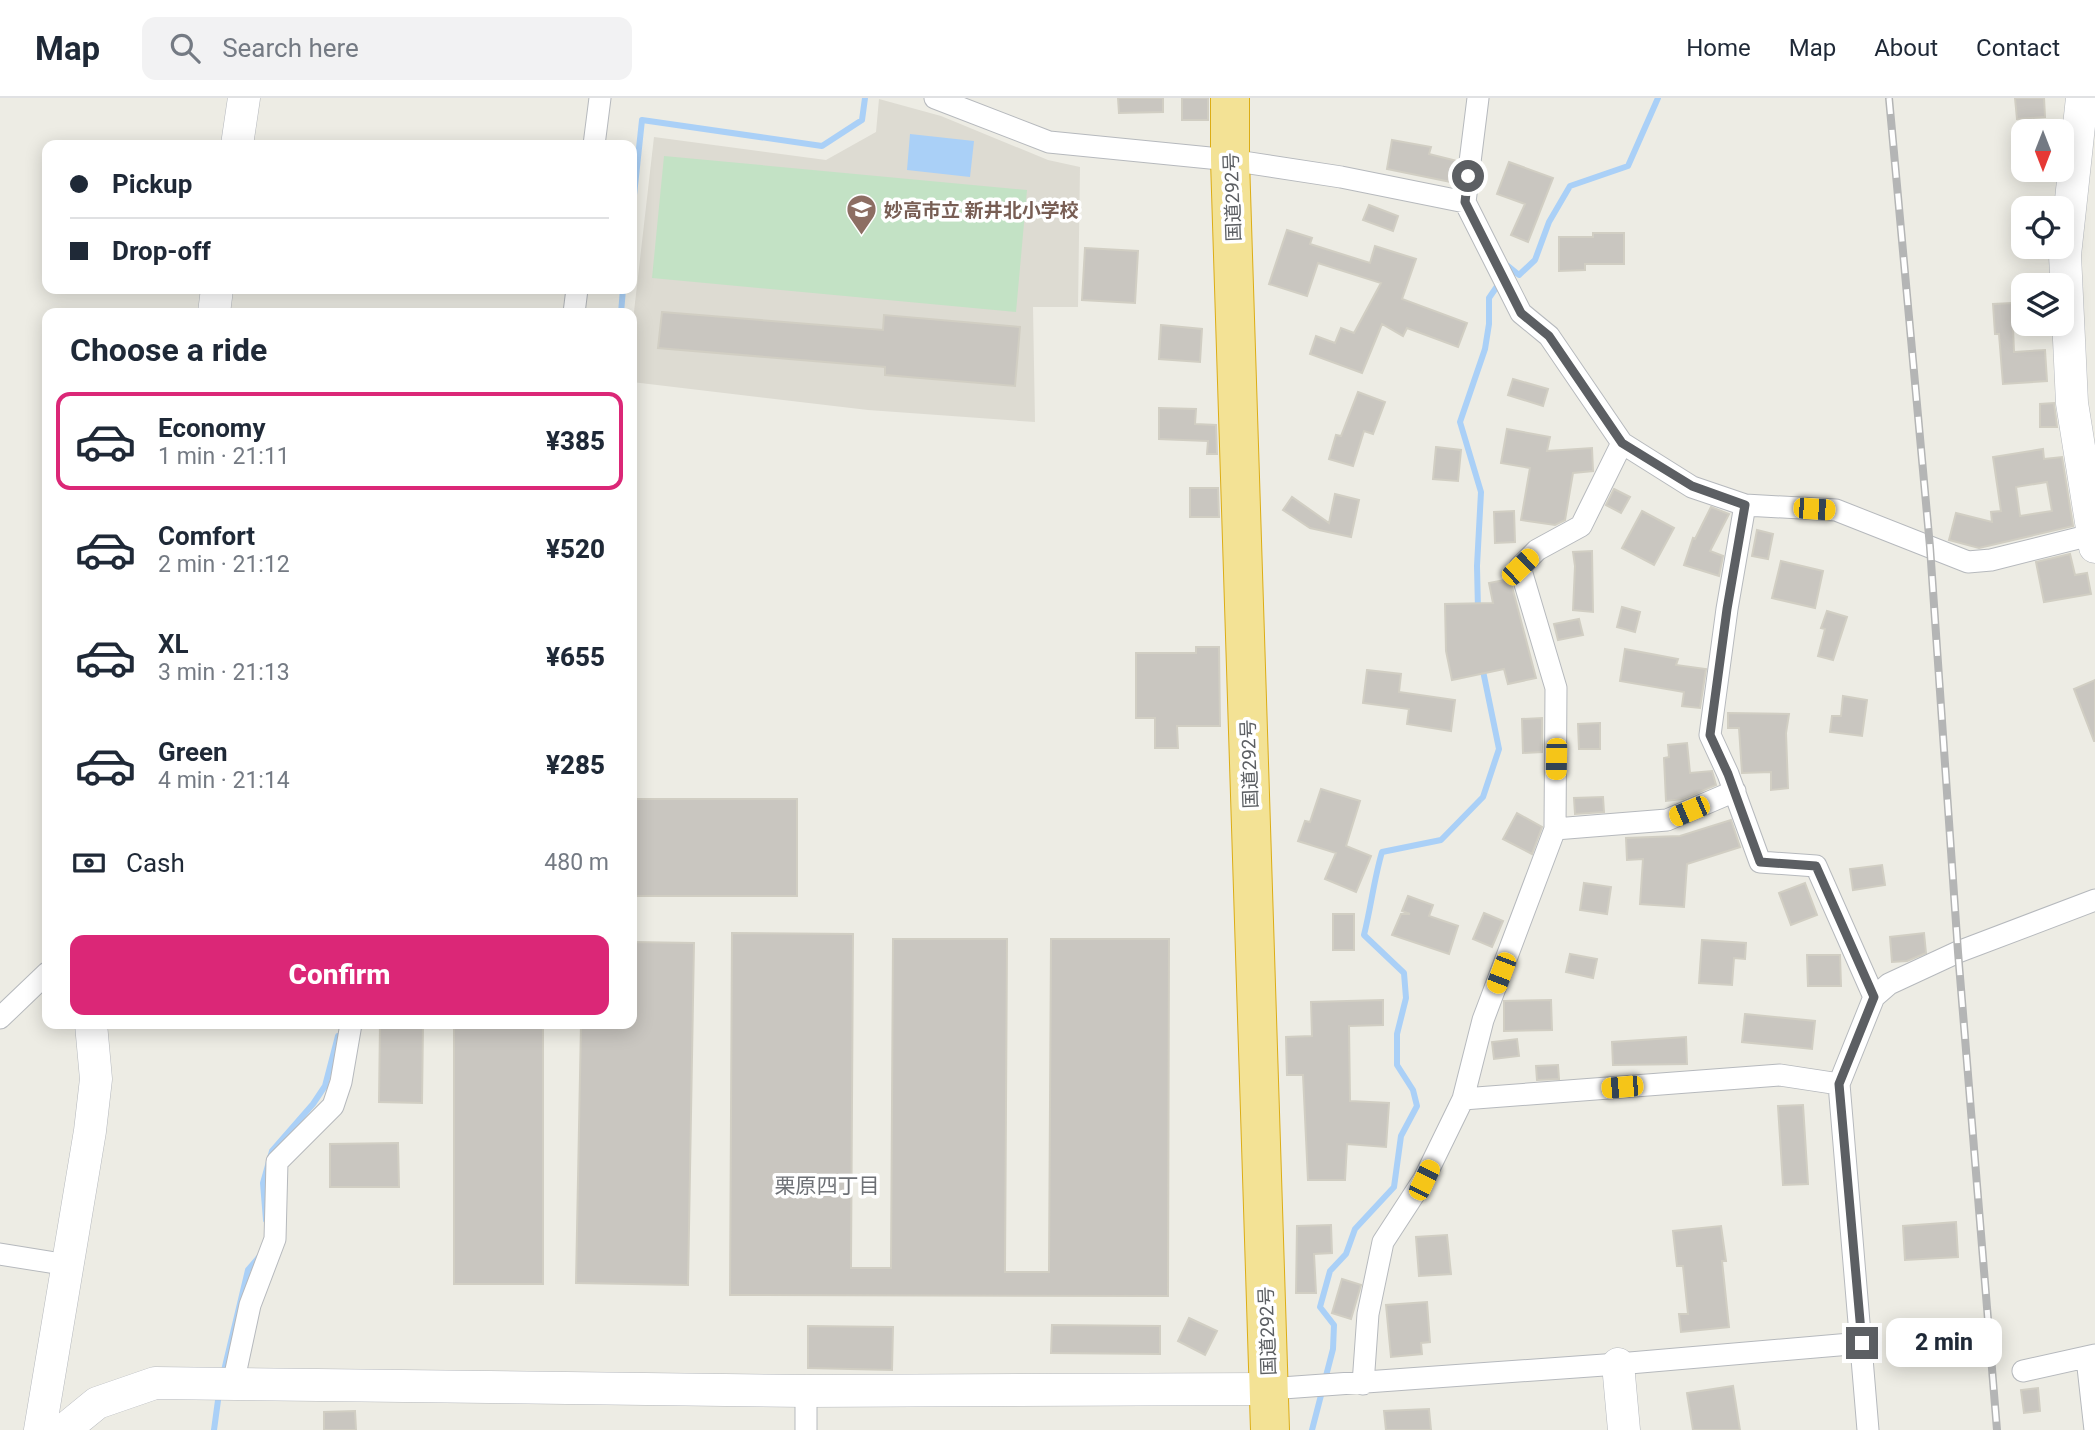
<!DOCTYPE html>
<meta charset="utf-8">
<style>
:root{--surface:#fff;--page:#f2f2f3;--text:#1f2937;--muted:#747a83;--line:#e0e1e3;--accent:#db2777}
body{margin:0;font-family:Roboto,"Noto Sans JP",sans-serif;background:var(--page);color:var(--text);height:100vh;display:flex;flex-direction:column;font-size:26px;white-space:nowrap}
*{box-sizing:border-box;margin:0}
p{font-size:23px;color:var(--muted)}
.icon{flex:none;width:38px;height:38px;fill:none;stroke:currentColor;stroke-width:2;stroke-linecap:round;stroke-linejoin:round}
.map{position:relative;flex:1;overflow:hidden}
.sheet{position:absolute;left:42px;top:210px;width:595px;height:721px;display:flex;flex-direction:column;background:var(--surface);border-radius:14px;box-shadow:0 4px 18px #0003}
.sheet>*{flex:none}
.top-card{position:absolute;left:42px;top:42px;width:595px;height:154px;border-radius:14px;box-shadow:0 4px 18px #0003;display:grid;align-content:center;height:154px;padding:0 28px;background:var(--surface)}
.needle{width:46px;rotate:180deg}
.tools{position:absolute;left:2011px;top:21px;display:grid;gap:14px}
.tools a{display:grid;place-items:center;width:63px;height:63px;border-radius:14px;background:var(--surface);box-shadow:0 4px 18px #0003;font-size:35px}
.end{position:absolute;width:32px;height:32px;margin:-16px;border:9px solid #5c5f63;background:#fff;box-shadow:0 0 0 4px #fff}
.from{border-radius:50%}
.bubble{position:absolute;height:49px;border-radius:14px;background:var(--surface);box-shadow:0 4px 18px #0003;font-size:23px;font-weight:800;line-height:49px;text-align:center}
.car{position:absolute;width:21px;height:42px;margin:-21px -10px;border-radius:9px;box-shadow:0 0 5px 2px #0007;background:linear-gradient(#f5c518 24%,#345 0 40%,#f5c518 0 76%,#345 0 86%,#f5c518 0)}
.top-card b{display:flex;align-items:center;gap:24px;height:66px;font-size:26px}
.top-card b+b{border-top:2px solid var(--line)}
.top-card i{width:18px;height:18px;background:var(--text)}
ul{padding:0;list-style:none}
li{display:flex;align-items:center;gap:21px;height:98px;margin:0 14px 10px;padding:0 14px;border:4px solid transparent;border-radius:14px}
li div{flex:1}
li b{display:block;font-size:26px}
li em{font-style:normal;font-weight:800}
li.active{border-color:var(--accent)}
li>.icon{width:63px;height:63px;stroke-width:1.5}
h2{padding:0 28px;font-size:32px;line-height:84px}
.pay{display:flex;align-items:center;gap:18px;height:77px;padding:0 28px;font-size:26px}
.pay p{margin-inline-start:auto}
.action{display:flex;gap:14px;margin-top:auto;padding:14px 28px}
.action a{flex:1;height:80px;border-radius:14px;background:var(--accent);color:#fff;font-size:28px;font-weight:800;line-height:80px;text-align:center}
header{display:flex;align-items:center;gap:42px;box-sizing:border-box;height:98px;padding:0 35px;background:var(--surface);border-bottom:2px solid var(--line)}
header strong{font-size:33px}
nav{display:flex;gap:38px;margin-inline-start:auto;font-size:24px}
.search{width:490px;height:63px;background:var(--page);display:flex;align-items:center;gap:18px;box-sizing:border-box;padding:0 24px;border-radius:14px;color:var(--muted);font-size:26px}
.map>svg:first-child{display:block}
</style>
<header>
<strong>Map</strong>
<div class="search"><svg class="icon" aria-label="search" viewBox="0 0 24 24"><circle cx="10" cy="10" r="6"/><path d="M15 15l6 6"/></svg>Search here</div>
<nav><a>Home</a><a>Map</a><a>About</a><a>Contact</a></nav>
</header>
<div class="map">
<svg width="2095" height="1332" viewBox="0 0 2095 1332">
<rect width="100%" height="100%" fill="#edece4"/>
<path fill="#dddbd2" d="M879 1 941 18 1048 62 1080 69 1078 209H1033L1035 324 868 312 632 284V231L654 39 826 62 876 34Z"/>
<path fill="#c3e2c5" d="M664 58 1027 92 1016 214 652 180Z"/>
<path fill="#aad0f7" d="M910 36 974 43 970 79 907 72Z"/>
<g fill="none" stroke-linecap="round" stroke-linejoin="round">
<path stroke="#aad0f7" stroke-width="6" d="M632 116 642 22 822 48 862 22 865 0
M1505 174 1508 168 1519 177 1535 162 1549 124 1570 88 1628 68 1658 0
M621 215 623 191
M1478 512 1477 468 1481 394 1460 324 1485 251 1489 226V200L1500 184
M266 1122 263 1085 272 1053 313 1006 325 988 338 938
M223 1277 248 1172 259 1159
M214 1332 219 1295
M1312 1332 1333 1251 1334 1227 1320 1209 1330 1173 1346 1156 1355 1131 1394 1089 1401 1038 1417 1008 1413 992 1397 967V936L1406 900 1404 875 1364 837C1371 809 1374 781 1382 754L1441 742 1483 699 1499 651 1482 568"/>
</g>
<path fill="#c9c6c0" stroke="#d1cec3" stroke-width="2" fill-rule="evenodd" d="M1118 0H1163V14L1119 15Z
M1182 0H1208V22H1182Z
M2015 0H2044L2045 19 2017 21Z
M1392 42 1431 49 1429 56 1457 63 1451 84 1387 71Z
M1509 64 1553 80 1528 144 1511 137 1525 106 1497 96Z
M1369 107 1398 118 1393 133 1363 122Z
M1287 132 1312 140 1310 146 1370 165 1375 148 1416 161 1402 201 1467 225 1458 249 1407 230 1403 238 1382 226 1362 275 1310 256 1316 238 1335 245 1341 230 1354 235 1381 185 1318 165 1307 198 1269 186Z
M1593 135H1624V166H1585V172L1559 173V139H1593Z
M1085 150 1138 153 1135 205 1082 202Z
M2012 205 2014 254 2045 252 2047 283 2003 286 1999 236H1995L1993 206Z
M662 214 883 232 884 217 1020 229 1015 288 885 277V269L658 250Z
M1161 227 1202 231 1200 264 1159 261Z
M1513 281 1548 291 1543 308 1508 297Z
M1358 294 1385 304 1373 336 1364 333 1353 368 1329 361 1336 337 1341 338Z
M2054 305 2057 329H2040V306Z
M1159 310 1196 311 1195 326 1216 327 1217 356H1207L1208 343 1159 341Z
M1507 331 1550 339 1547 353 1592 350 1593 373 1573 375 1565 422 1555 427 1521 422 1530 370 1501 365Z
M1436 349 1461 352 1458 383 1433 381Z
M2043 351 2044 361 2062 359 2073 428 1979 450 1949 442 1956 415 1992 424 1991 414 2001 413 1993 359ZM2047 384 2052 413 2020 418 2016 389Z
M1190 390H1218L1219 419H1190Z
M1614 391 1630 399 1621 415 1606 407Z
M1335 396 1359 402 1351 439 1310 430 1283 412 1292 399 1329 425Z
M1711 409 1729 416 1710 453 1723 458 1719 478 1684 467 1693 440 1695 441Z
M1514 413 1515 444 1495 445 1494 414Z
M1642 413 1674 430 1654 467 1622 450Z
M1757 432 1773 436 1768 461 1752 458Z
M1592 453 1593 514 1573 512 1575 468 1573 454Z
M2070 456 2075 477 2087 475 2091 496 2044 504 2036 464Z
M1781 463 1823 473 1815 510 1772 500Z
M1510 481 1536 580 1508 586 1504 571 1452 582 1446 553 1445 506 1493 505 1489 485Z
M1622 509 1640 514 1635 534 1617 529Z
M1827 513 1847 519 1833 562 1818 558 1825 531 1821 530Z
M1579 521 1583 537 1558 542 1554 526Z
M1196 549H1219L1220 628H1177L1178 650H1155V620H1136V555H1196Z
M1625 551 1678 561 1676 567 1706 571 1700 610 1682 608 1684 594 1620 583Z
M1367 572 1401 576 1399 594 1455 602 1451 633 1407 626 1409 611 1363 605Z
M2095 582V643H2094L2074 591Z
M1843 598 1867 602 1862 638 1830 634 1832 618H1841Z
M1728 615 1789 616 1786 635 1788 690 1771 692V674L1742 675 1739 630H1728Z
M1542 620V654L1523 655 1522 621Z
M1600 625V651H1579L1578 626Z
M1687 645 1690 675 1712 673 1716 687 1683 701 1666 703 1664 660 1669 659 1668 647Z
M1321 691 1360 703 1346 748 1371 758 1356 794 1325 781 1336 755 1298 743 1305 723 1310 724Z
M1603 699 1604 714 1575 716 1574 700Z
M632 701H797V798H632Z
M1517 715 1542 729 1532 756 1503 741Z
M1731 722 1740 749 1687 766 1684 809 1640 806 1643 761 1627 762 1626 740 1680 738Z
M1882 767 1885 787 1853 792 1850 771Z
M1584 785 1611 789 1607 816 1580 812Z
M1805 785 1817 817 1791 827 1779 795Z
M1408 798 1433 807 1429 818 1458 828 1449 856 1392 837 1401 816H1410L1402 813Z
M1484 815 1503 823 1492 849 1473 841Z
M1333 816H1354V852H1333Z
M732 835 853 836 851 1170H891L893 841H1007L1005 1174H1049L1051 841H1169L1168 1198 730 1197Z
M1924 835 1926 855 1907 863 1892 864 1890 839Z
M1702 842 1746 845 1745 861 1734 860 1732 887 1699 885Z
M632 844 694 845 688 1187 576 1185 581 926H632Z
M1570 856 1597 861 1593 880 1566 874Z
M1807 857H1840L1841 888H1808Z
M1383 902V927L1349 928 1350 1003 1389 1005 1386 1049 1347 1046 1345 1082H1308L1303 977H1287L1286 939 1312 938 1311 904Z
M1551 902 1552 932 1504 933V903Z
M1745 916 1815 923 1812 951 1742 944Z
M380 926H423L422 1005 379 1004Z
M454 926H543V1186H454Z
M1686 939 1687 966 1613 967 1612 944Z
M1517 941 1519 958 1494 961 1492 944Z
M1558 967 1559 981 1537 982 1536 968Z
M1803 1007 1808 1086 1783 1087 1778 1008Z
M398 1045 399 1089H330V1046Z
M1956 1124 1958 1159 1905 1162 1903 1128Z
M1331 1127 1332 1155 1314 1156 1316 1195H1296L1297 1128Z
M1721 1128 1726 1163H1722L1729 1229 1681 1234 1679 1216H1688L1683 1168H1677L1673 1133Z
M1447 1137 1451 1176 1419 1178 1416 1139Z
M1342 1181 1361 1187 1351 1221 1332 1215Z
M1427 1204 1430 1244 1421 1245 1422 1256 1391 1259 1386 1207Z
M1189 1220 1217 1233 1205 1257 1178 1243Z
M1052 1227 1160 1228V1256L1051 1255Z
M808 1228 893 1229 892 1272 808 1270Z
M1733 1288 1740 1332H1693L1687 1295Z
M2038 1290 2040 1313 2024 1315 2021 1292Z
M1429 1311 1431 1332H1386L1384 1313Z
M355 1313 356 1332H324V1314Z"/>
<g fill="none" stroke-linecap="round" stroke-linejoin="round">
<defs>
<path id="street" d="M935 0 1049 44 1230 62 1341 79 1465 104
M1478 0 1465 104 1521 215 1549 238 1622 345 1692 389 1745 407 1836 412 1968 464 1991 462 2095 436
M594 47 600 0
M574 215 577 191
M1745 407 1727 511 1710 637 1728 676 1760 764 1816 768 1874 899
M1555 731 1667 722 1735 693
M0 920 47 875
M1463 1001 1780 977 1839 986
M0 1156 68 1167
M2087 1260 2095 1332
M2023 1273 2095 1257
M233 1286 250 1207 275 1141 277 1064 333 1008 341 984 351 926
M1363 1286 1368 1216 1383 1144 1424 1081 1463 1001 1483 922 1555 731 1556 590 1520 469 1537 452 1581 428 1622 345
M1268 1291 1618 1266 1862 1245
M806 1293V1332
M1868 1332 1839 986 1874 899 1889 886 1958 854 2095 802"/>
<path id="secondary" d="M2082 0 2065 157 2072 305 2095 449
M237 47 244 0
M214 215 217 191
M1618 1266 1624 1332
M40 1332 90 1033 96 981 91 926
M64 1332 97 1305 155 1285 806 1293 1268 1291"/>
<path id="highway" d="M1230 0V62L1270 1332"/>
</defs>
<use href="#street" stroke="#b6b9bd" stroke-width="23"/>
<use href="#secondary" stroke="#b5b8bd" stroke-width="33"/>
<use href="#highway" stroke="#dcad15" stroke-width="40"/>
<use href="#street" stroke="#fff" stroke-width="21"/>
<use href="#secondary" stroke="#fff" stroke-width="32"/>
<use href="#highway" stroke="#f3e295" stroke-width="38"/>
<defs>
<path id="rail" d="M1889 0 1930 449 1958 854 1997 1332"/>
</defs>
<use href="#rail" stroke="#b4b5b5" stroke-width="8"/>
<use href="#rail" stroke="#fff" stroke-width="5" stroke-dasharray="16" stroke-linecap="butt"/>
</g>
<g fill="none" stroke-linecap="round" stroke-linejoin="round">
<path stroke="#5c5f63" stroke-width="9" d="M1468 78 1465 104 1521 215 1549 238 1622 345 1692 388 1745 407 1727 511 1710 637 1728 676 1760 764 1816 768 1874 899 1839 986 1862 1245"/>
</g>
<defs>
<symbol id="school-pin" viewBox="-11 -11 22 30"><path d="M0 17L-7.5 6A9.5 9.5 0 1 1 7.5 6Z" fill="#8d6e63" stroke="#fff"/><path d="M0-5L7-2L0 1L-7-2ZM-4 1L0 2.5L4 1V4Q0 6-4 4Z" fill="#fff"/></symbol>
</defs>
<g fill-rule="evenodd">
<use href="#school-pin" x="844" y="94" width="35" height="47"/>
</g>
<g text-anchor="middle" stroke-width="7" stroke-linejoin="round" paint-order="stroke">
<g font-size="19" fill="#5c5f63" stroke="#fff">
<text transform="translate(1232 99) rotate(-92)" y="7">国道292号</text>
<text transform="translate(1249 666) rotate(-92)" y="7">国道292号</text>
<text transform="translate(1267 1233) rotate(-92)" y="7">国道292号</text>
</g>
<g font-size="19" font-weight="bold" fill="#785e54" stroke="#fff" text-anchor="start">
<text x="884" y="119">妙高市立 新井北小学校</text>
</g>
<g font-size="21" fill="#6d7075" stroke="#fff">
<text x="827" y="1095">栗原四丁目</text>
</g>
</g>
</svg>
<div class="tools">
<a><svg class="needle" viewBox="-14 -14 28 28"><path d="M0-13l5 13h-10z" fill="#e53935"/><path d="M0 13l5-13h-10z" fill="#747a83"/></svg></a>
<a><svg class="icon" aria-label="locate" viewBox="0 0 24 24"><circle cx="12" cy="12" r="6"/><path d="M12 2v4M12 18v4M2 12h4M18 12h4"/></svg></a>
<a><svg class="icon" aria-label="layers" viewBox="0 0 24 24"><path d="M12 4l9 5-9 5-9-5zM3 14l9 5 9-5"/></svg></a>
</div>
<i class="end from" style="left:1468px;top:78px"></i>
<i class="end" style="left:1862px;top:1245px"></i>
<div class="bubble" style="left:1886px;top:1220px;width:116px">2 min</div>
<i class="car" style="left:1814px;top:411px;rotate:94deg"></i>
<i class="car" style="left:1520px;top:469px;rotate:46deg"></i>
<i class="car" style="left:1556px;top:661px;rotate:181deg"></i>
<i class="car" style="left:1689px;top:713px;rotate:247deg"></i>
<i class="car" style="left:1501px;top:875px;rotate:201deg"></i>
<i class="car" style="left:1622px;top:989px;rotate:265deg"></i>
<i class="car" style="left:1424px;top:1082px;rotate:26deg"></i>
<div class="top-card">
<b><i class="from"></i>Pickup</b>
<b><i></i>Drop-off</b>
</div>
<section class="sheet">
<h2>Choose a ride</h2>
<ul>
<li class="active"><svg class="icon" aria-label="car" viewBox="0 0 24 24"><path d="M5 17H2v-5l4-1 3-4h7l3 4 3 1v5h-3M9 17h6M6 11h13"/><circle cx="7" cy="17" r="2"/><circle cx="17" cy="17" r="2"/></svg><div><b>Economy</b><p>1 min · 21:11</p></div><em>¥385</em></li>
<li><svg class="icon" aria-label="car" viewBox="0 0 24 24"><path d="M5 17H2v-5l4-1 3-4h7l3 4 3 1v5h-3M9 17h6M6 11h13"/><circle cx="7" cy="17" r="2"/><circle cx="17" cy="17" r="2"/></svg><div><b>Comfort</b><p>2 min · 21:12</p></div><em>¥520</em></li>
<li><svg class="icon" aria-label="car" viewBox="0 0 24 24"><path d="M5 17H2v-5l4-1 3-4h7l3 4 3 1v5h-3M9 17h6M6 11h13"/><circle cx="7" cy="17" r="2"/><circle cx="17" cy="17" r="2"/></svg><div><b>XL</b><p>3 min · 21:13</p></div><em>¥655</em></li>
<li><svg class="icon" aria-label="car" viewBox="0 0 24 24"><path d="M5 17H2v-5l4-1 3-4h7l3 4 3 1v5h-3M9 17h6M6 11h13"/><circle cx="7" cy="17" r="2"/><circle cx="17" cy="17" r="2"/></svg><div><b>Green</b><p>4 min · 21:14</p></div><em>¥285</em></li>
</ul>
<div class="pay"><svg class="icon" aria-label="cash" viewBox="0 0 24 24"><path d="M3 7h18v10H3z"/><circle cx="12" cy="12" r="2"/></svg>Cash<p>480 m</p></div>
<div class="action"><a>Confirm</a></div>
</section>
</div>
